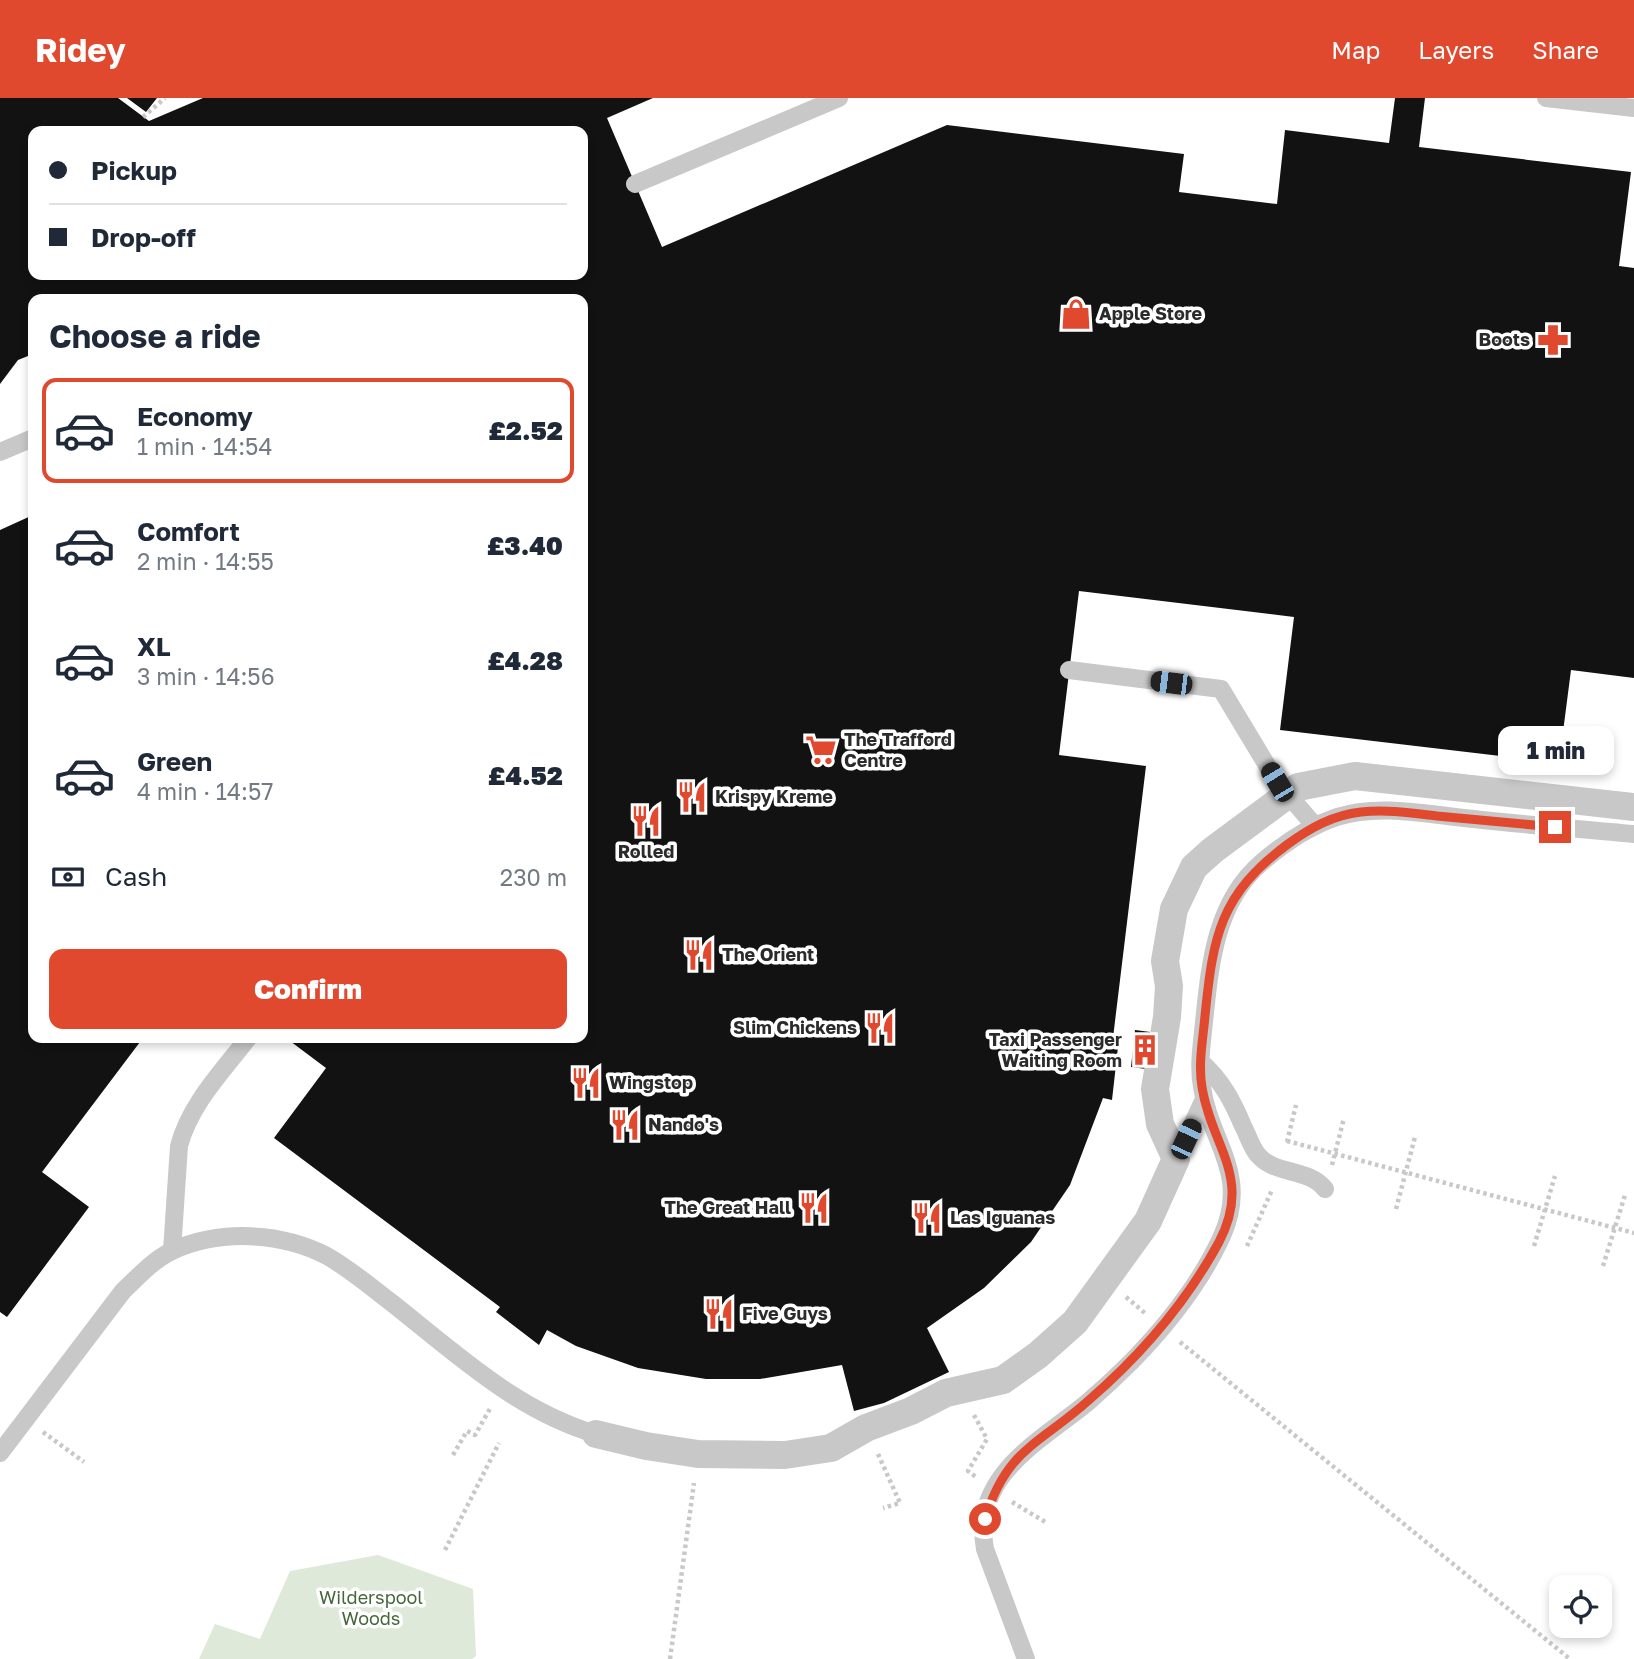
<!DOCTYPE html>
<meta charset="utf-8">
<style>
:root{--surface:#fff;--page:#f2f2f3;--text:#1f2937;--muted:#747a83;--line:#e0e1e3;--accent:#e1492f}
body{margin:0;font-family:"Golos Text",sans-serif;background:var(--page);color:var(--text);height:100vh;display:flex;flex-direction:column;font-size:26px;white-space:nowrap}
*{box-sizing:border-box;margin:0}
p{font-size:23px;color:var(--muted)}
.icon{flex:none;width:38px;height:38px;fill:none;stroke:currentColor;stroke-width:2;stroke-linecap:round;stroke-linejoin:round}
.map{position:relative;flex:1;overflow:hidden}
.sheet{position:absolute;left:28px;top:196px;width:560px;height:749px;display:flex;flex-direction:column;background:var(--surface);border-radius:14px;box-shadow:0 4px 10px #0003}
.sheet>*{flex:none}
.hud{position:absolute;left:28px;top:28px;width:560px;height:154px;border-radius:14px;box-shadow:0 4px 10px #0003;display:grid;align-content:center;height:154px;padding:0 21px;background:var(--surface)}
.controls{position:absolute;left:1549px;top:1477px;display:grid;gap:14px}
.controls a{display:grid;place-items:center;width:63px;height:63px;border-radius:14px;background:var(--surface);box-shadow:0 4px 10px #0003;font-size:35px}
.end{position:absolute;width:32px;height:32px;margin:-16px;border:9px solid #e1492f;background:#fff;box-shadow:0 0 0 4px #fff}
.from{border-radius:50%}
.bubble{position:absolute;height:49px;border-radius:14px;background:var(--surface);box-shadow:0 4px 10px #0003;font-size:23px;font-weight:800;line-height:49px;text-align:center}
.car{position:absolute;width:21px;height:42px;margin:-21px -10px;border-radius:9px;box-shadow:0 0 5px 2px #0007;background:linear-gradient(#222 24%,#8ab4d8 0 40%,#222 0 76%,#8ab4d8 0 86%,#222 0)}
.hud b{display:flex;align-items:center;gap:24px;height:66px;font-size:26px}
.hud b+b{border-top:2px solid var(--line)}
.hud i{width:18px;height:18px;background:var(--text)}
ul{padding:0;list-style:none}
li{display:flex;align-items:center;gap:21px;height:105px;margin:0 14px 10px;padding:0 7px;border:4px solid transparent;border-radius:14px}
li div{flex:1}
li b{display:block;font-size:26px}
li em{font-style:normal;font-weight:800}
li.active{border-color:var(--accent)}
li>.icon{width:63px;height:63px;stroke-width:1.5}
h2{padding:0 21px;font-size:32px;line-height:84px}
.pay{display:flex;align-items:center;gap:18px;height:77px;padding:0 21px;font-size:26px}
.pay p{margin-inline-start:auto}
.action{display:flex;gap:14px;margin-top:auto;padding:14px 21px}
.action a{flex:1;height:80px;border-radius:14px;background:var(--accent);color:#fff;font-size:28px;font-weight:800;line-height:80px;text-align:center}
header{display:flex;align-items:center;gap:42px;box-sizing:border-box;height:98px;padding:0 35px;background:var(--accent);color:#fff}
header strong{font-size:33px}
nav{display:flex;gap:38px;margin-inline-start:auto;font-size:24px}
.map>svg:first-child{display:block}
</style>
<header>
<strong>Ridey</strong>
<nav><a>Map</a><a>Layers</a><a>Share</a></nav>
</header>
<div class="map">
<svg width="1634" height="1561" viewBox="0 0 1634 1561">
<rect width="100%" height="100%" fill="#fff"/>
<path fill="#dee9d9" d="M378 1457 473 1491 476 1558 472 1561H199L215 1526 260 1541 290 1473Z"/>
<path fill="#121212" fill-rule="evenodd" d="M0 0H118L149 23 203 0H653L607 20 662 149 947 27 1184 56 1179 94 1277 106 1285 32 1389 45 1395 0H1425L1419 49 1631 74 1619 168 1634 170V580L1571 572 1559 665 1280 632 1294 519 1079 493 1059 657 1146 668 1112 948 1118 949 1112 1002 1103 1000 1070 1087 1031 1144 984 1190 927 1230 949 1274 884 1305 854 1313 842 1267 760 1281H706L638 1270 576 1248 547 1232 539 1247 496 1214 500 1209 274 1040 326 970 286 940H583V201H33V256L18 262 0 286ZM33 33H583V177H33Z
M127 0H157L146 14Z
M33 417V940H143L42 1074 89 1109 7 1219 0 1214V432Z
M1135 932 1158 935 1154 972 1131 969Z"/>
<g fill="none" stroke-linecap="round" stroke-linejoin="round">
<path stroke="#c8c8c8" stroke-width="4.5" stroke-dasharray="3.5 3.5" stroke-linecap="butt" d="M143 19 165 0
M1287 1043 1634 1135
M1287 1044 1296 1007
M1332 1067 1344 1020
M1396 1111 1415 1039
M1247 1148 1272 1092
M1534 1148 1555 1078
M1603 1168 1625 1097
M1126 1199 1146 1216
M1180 1244 1570 1561
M974 1317 987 1341 968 1373 976 1379
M43 1334 84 1364
M878 1356 900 1405 883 1410
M453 1357 467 1333 475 1337 491 1309
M1012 1404 1047 1425
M445 1452 499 1345
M670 1561 694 1385"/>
<path stroke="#c8c8c8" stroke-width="18" d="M1546 0 1634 10
M635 86 839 0
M0 354 33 340
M1069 572 1221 591 1277 684 1315 728
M1201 964C1222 983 1232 1002 1243 1028 1248 1037 1251 1049 1258 1057 1274 1077 1309 1070 1325 1091
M1176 1061 1204 1001
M172 1153 179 1048C190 1006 222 974 248 940
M0 1355 123 1193C138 1179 153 1162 172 1153 220 1131 281 1134 327 1158 350 1171 371 1189 392 1205 455 1255 517 1313 596 1336
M1026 1561 985 1451C971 1377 1041 1343 1088 1304 1103 1291 1118 1277 1132 1263 1167 1227 1201 1184 1222 1138 1250 1075 1210 1045 1202 989 1198 968 1202 945 1204 924 1210 867 1215 805 1261 765 1283 746 1310 728 1337 719 1380 705 1430 717 1474 721 1527 727 1581 731 1634 736"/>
<path stroke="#c8c8c8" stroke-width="28" d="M596 1336 646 1348 698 1356 785 1357 831 1350 866 1330 911 1313 946 1295 1003 1282 1038 1257 1075 1224 1148 1123 1176 1061 1160 1026 1155 991 1167 919 1169 888 1165 863 1174 811 1194 769 1213 752 1298 689 1355 678 1634 709"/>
</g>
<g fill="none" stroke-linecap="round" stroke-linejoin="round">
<path stroke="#e1492f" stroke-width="9" d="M985 1421C1007 1350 1039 1347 1089 1302 1141 1257 1186 1205 1219 1144 1253 1079 1211 1048 1202 989 1198 966 1203 941 1205 918 1213 838 1220 796 1288 746 1310 730 1333 717 1361 714 1386 711 1412 715 1437 718 1476 722 1516 725 1555 729"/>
</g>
<defs>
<symbol id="shop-bare" viewBox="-9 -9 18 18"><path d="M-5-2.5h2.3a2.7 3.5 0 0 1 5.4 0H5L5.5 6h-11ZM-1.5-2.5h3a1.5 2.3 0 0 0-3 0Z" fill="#e1492f" stroke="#fff" stroke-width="2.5" paint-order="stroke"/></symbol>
<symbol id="pharmacy-bare" viewBox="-9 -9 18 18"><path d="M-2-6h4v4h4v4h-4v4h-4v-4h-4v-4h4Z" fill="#e1492f" stroke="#fff" stroke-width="2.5" paint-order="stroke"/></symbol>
<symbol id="supermarket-bare" viewBox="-9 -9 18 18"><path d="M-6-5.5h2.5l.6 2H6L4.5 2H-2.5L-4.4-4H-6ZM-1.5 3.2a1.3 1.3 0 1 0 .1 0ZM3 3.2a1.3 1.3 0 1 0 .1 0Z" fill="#e1492f" stroke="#fff" stroke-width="2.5" paint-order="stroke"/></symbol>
<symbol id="restaurant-bare" viewBox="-9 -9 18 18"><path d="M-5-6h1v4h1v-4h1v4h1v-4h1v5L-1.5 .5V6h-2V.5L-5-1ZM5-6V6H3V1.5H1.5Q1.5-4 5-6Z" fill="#e1492f" stroke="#fff" stroke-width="2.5" paint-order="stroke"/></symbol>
<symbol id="building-bare" viewBox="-9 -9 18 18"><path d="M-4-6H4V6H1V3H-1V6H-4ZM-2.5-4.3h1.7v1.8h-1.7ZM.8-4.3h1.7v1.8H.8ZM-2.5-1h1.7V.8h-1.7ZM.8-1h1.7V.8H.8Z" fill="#e1492f" stroke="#fff" stroke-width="2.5" paint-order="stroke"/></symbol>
</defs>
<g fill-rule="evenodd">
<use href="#shop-bare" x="1054" y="194" width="44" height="44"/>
<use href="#pharmacy-bare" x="1531" y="220" width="44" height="44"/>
<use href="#supermarket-bare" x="799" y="630" width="44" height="44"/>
<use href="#restaurant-bare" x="670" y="677" width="44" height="44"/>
<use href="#restaurant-bare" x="624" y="701" width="44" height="44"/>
<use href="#restaurant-bare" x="677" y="835" width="44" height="44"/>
<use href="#restaurant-bare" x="858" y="908" width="44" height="44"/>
<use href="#building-bare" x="1123" y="930" width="44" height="44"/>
<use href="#restaurant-bare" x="564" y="963" width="44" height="44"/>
<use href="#restaurant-bare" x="603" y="1005" width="44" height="44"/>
<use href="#restaurant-bare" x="792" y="1088" width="44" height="44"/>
<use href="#restaurant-bare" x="905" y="1098" width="44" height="44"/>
<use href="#restaurant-bare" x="697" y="1194" width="44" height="44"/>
</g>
<g text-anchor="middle" stroke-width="7" stroke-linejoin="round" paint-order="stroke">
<g font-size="18" font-weight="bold" fill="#2b2b2b" stroke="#fff" text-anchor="start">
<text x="1099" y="222">Apple Store</text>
<text x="1530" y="248" text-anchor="end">Boots</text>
<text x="844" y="648">The Trafford<tspan x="844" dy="21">Centre</tspan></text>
<text x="715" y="705">Krispy Kreme</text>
<text x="646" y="760" text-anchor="middle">Rolled</text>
<text x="722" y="863">The Orient</text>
<text x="857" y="936" text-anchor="end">Slim Chickens</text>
<text x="1122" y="948" text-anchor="end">Taxi Passenger<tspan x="1122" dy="21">Waiting Room</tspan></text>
<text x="609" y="991">Wingstop</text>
<text x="648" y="1033">Nando's</text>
<text x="791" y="1116" text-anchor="end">The Great Hall</text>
<text x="950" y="1126">Las Iguanas</text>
<text x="742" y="1222">Five Guys</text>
</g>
<g font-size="18" fill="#45663a" stroke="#fff">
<text x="371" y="1506">Wilderspool<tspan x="371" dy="21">Woods</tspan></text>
</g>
</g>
</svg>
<div class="controls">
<a><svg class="icon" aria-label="locate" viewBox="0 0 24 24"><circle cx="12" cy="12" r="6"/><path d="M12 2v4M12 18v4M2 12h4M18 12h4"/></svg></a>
</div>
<i class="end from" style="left:985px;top:1421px"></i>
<i class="end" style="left:1555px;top:729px"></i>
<div class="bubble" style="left:1498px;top:628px;width:116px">1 min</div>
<i class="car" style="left:1171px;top:585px;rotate:277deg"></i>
<i class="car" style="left:1277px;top:684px;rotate:329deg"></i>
<i class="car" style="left:1186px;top:1041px;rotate:25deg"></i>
<div class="hud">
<b><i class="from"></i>Pickup</b>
<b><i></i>Drop-off</b>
</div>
<section class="sheet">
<h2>Choose a ride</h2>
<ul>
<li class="active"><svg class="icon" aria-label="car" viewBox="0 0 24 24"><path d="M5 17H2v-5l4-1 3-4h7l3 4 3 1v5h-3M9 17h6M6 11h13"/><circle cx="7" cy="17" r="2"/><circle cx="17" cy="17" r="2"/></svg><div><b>Economy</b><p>1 min · 14:54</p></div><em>£2.52</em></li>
<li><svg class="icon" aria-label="car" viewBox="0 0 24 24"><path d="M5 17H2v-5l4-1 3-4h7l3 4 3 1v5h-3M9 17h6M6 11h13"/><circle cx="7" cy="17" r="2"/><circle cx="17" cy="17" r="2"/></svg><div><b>Comfort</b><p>2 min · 14:55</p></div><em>£3.40</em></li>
<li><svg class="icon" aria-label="car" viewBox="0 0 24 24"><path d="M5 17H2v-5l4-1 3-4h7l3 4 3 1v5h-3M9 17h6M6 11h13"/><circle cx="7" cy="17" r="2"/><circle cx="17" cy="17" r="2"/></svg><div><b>XL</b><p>3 min · 14:56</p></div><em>£4.28</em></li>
<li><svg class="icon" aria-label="car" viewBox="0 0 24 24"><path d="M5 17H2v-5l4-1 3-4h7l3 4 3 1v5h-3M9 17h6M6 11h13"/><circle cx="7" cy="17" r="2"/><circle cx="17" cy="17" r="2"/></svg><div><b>Green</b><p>4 min · 14:57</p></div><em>£4.52</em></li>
</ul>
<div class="pay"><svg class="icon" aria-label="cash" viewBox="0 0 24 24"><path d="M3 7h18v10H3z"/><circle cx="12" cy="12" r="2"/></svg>Cash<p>230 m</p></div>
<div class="action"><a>Confirm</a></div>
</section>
</div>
